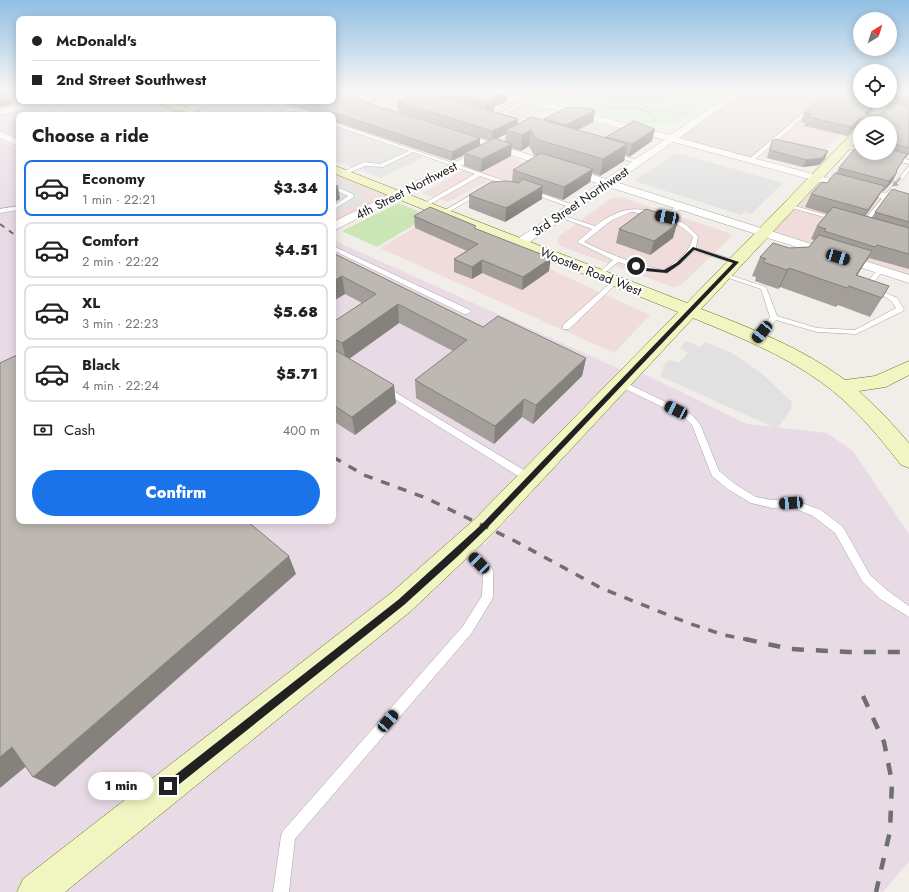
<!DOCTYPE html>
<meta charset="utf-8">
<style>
:root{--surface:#fff;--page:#f6f6f6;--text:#222;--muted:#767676;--line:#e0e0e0;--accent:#1a73e8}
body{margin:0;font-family:Jost,sans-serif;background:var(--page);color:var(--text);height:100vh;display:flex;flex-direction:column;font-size:15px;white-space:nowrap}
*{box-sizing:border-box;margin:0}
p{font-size:13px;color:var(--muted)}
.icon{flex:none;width:22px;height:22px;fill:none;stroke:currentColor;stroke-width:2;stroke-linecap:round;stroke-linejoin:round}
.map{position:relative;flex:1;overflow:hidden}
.details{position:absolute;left:16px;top:112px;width:320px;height:412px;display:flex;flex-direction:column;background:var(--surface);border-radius:8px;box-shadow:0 2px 10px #0003}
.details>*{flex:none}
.guide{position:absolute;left:16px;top:16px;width:320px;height:88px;border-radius:8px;box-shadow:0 2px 10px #0003;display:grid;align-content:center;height:88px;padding:0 16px;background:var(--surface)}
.needle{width:26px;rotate:38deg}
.tools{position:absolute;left:853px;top:12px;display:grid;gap:8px}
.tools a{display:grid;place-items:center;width:44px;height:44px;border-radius:50%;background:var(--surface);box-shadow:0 2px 10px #0003;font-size:20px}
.end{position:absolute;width:18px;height:18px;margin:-9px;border:5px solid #212121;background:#fff;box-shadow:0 0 0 2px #fff}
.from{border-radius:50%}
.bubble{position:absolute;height:28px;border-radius:14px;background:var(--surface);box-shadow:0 2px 10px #0003;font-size:13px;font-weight:800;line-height:28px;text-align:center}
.car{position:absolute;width:12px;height:24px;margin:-12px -6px;border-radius:5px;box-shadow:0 0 3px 1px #0007;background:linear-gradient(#222 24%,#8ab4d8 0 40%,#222 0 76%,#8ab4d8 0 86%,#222 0)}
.guide b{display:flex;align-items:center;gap:14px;height:38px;font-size:15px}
.guide b+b{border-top:1px solid var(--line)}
.guide i{width:10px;height:10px;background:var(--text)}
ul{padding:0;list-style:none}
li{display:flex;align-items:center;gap:12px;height:56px;margin:0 8px 6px;padding:0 8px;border:2px solid var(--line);border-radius:8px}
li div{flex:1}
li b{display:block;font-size:15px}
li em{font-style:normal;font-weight:800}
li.selected{border-color:var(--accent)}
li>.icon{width:36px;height:36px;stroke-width:1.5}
h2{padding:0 16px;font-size:18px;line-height:48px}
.pay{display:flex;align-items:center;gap:10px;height:44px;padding:0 16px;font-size:15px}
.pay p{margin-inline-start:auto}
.primary-button{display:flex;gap:8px;margin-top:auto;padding:8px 16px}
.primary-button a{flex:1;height:46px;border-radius:24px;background:var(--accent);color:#fff;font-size:16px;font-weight:800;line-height:46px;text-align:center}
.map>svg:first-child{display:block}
</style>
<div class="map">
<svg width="909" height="892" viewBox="0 0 909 892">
<rect width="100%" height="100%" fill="#f1eee9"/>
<path fill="#dfdede" d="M739 92H812L828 95 751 160 671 139Z
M45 101H162L185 110 214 101H269L282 105 255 115H76Z"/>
<path fill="#f0dcda" d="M826 98 868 107 808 167 804 168 760 156Z
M494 153 589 183 562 201 494 178 448 202 422 193Z
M333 169 397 194 333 226Z
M816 178 909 203V279L764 233Z
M621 197 726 232 732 236 681 285 673 287 560 246 557 241 561 235 611 198Z
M431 218 520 253 562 275 650 315 614 353 380 248Z"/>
<path fill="#e9dbe6" d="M46 101 76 115H19V140L0 130V114Z
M0 140 19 151V521H333V240L622 370 465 532 484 545 640 372 747 424 827 433 853 451 909 534V861L883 892H0Z"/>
<path fill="#cbe6b4" d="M399 203 429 216 377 247 342 231Z"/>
<path fill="#cbf6cf" d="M519 92H726L681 122 664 125 636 123Z"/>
<path fill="#e1e1e1" d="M387 92H427L432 94 404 108 396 106 392 107 368 100 372 98 370 97Z
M515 100 548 109 519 124 486 114Z
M281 106 305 115H257Z
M593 122 629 131 609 143 565 137Z
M333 125 424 157 381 178 333 160Z
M676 153 688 156 783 183 751 214 745 211 741 215 634 181Z
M333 178 368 192 361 196 367 199 333 217V203L344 197 333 192Z
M686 341 700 347 706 342 732 353 760 372 791 401 792 405 791 409 777 429 660 376 664 369 662 368 669 360 679 363 688 353 680 348Z"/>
<path fill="#adcfdb" d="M545 92H698L652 100 580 97Z"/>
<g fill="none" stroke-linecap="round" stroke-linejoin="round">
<defs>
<path id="lane" d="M11 92 19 93V96L12 93Z
M400 92H406L426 98 424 99Z
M528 99 531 100 507 113 539 122V124L501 113Z
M267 101H273L311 115C304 115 298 110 292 111 285 111 279 115 272 115L288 109Z
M403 105 407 106 390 114 386 113Z
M810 107 814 108 753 161H749V159Z
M333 122 514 184 515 185 510 186 480 176 427 206H423V204L475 174 413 152 383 167 365 166 346 174H342V172L364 162 380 164 409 151 333 125Z
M845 145 860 148V151L843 147V146Z
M613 153 641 161 642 162 639 164 611 155V154Z
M870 153H878L909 160V164Z
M909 166V171L864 227H860V225Z
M333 185 353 194 354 197 333 210V206L348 196 333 189Z
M532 190 576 206 577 207 572 208 530 193V191Z
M478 191 481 193 480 194 445 214 440 213Z
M678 205 683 206 671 217 685 224 698 236 696 248 738 261V263H734L694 251 680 264 667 273 643 270 618 262 601 276H597V274L613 260 577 242 592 229 556 216 561 215 595 226C623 206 634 206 665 215ZM631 212C654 215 677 219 693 237 689 254 678 260 664 270 635 265 610 254 584 242L612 220Z
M788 205H792L840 219 835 220 788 207Z
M19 206V210L0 213V209Z
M333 246 470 310 471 312 467 314H464L333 250Z
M880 268 883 270 873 284 875 288 897 298 904 309 903 311 856 334 817 332 776 320 760 341H757L753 339 770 317 761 289 720 275 723 273 766 287 777 316 817 328 855 330 896 308C889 293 875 297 866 284L878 269Z
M616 279 619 281 618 282 569 329H563V325L614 280Z
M620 380 691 414 700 424 719 471 735 484 756 497 772 500 791 499 821 510 843 527 870 575 888 591 909 606V617L880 599 862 581 835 533 813 516 791 507 772 508 751 503 729 490 712 476 692 425 685 418 617 385 616 383Z
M385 386 532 475 534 478 532 481H526L382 391 381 389Z
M463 542 467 543 492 568 493 571V597L491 601 471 634 295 839 289 892H273L281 836 283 831 463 626 482 596 483 573 459 549 458 546 459 543Z"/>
<path id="street" d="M367 92H378L353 103H347L346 101Z
M495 92H508L670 135 734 92H743L679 138 909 200V206L673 142 616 182 909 275V283L609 187 524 246H516L514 243 516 240 599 184 490 148 491 150 489 152 333 231V222L486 147 455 137 453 135 455 133H461L606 179 664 140 496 94Z
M808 92H823L860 99V101H868L909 109V115L812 94Z
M32 101H46L45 103 0 115V109Z
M205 101H218L217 103 185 113 181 110 182 108Z
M0 131 19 140V147L0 138Z"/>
<path id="secondary" d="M890 98 894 101 874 123H862L883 101H890Z
M157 101H171L201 113 202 115H187L158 103Z
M860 128V138L701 309C751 328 802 348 845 380L875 376 909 361V375L886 387 859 391 885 416 909 443V468L901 465C878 435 852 404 821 382 782 354 737 336 693 318L493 533 411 611 65 892H17L23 879 391 593 475 519 678 312 333 173V165L687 303 856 129Z"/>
</defs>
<use href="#lane" stroke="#a5a5a5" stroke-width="1"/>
<use href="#street" stroke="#a5a5a5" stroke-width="1"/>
<use href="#secondary" stroke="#65730e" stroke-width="1"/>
<path stroke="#f08a7b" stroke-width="1.5" stroke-dasharray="1 1" stroke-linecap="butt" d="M560 95C607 102 657 110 702 92
M641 102 645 107H650L653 110 649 113 656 122
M645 107 641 109 649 113
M608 108 641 109
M653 110 687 113
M665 111 673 109 695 97"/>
<use href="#lane" fill="#fff" fill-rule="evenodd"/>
<use href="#street" fill="#fff" fill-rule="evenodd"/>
<use href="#secondary" fill="#f1f5c2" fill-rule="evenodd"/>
<path stroke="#6f6f6f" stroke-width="2" stroke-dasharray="5.5 5.5" stroke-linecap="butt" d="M0 224 19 238"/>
<path stroke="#6f6f6f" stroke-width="3.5" stroke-dasharray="9 9" stroke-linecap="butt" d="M333 457 364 475 426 498 513 540 601 588 688 623 724 635 749 640"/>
<path stroke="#6f6f6f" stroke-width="4.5" stroke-dasharray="12 12" stroke-linecap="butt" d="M745 639 790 649 848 652H909
M863 696 884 742 892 782 890 831 876 892"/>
</g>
<path fill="#a39e99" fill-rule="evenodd" d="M431 92H507V101L494 107V111H492L518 119 517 124 544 120V119L595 110 593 122 578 130 606 138V137L652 141 629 157 625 155 624 161 600 176 592 173 590 182 563 200 542 193V199L505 222 469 208V195L512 182 513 170 537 156 534 155 529 146 521 151 511 148V156L481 172 464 166V155L452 161 333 121V115H318L317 114 277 101H333L380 109 480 146 490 141 398 112V102L431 94ZM506 134 505 142 497 139Z
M829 92H860V101H881L880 102 877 101 873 109 867 115H880L894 103 895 100 890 97V92H909V155H908L906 158H905L896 171 897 172 892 182 883 192 882 191 877 199 865 216 872 218 875 212 909 194V269L869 258 868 260H867L857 275 882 298 870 317 838 305 836 307 780 287 778 289 755 281 756 277 752 276 760 257 789 248 809 247 814 240 811 239 817 226 828 214 805 207 811 194 827 183 836 173 839 168 890 153V123H860L847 136 804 126 805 123 801 122 804 113Z
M772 141 825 159 819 165 803 167 767 158Z
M414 216 476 229 549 271 522 290 482 273 472 279 454 272V259L467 251 415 228Z
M676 224 673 238 650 255 616 243 619 229Z
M333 253 483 327 586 358 582 376 533 424 522 417 494 444 416 398 415 380 453 351 399 323 349 359 396 403 355 435 333 421V322L362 303 345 294 333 301Z"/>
<path fill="#85817d" d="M0 92H7L13 104 0 107Z
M503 92H507V101L494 107V111L486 114V103L490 98Z
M877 101 873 109 865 118 863 123H860V127L855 128 847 136 851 127Z
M595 110 593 122 564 137 566 125Z
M518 119 517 129 506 130V134L492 141V131Z
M655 129 652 141 629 157 632 144Z
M531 130 529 146 521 151 522 135Z
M480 138V147L464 153V155L452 161V152Z
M512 144 511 156 481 172 482 159Z
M627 144 624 161 600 176 603 159Z
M828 151 825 159 819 165 803 167 806 160Z
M907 154 894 175 897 172 892 182 883 192 889 181Z
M593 169 590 182 563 200 564 187Z
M338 186 340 199 333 203V189Z
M543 186 542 199 505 222 506 208Z
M885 186 877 199 860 223 868 210Z
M677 219 675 226 677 224 673 238 650 255 654 241Z
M872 251 850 287 856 275Z
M551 258 549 271 522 290 523 277Z
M482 260V273L472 279V267Z
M789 268 780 287 778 289 787 270Z
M342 276 345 294 333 301V281Z
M398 304 399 323 346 361 342 343Z
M586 358 582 376 533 424 536 405Z
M394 385 396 403 355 435 352 417Z
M524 399 522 417 494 444 495 426Z
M289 556 296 574 55 787 33 777Z
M12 747 35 759 0 788V757Z"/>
<path fill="#beb8b2" stroke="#85817d" d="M333 92 376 105 380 109 384 108 480 138 452 152 316 107 320 106 303 101H333Z
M422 92H425L518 119 492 131 398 102Z
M449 92H503L490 98 494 99 486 103Z
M829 92H839L860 96V101H877L865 113 866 115H880L891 103 909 106V148L890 143V123H865V118L859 119 851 127 808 117 811 114 804 113Z
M900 92H909V98L897 96Z
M566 108H587L595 110 566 125 544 119Z
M180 110 193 115H164Z
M532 117 627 144 603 159 536 139 531 130 522 135 506 130Z
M634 121 655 129 632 144 606 137Z
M495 138 512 144 482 159 464 153Z
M775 139 828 151 822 158 806 160 770 150 772 141Z
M860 142V153H890V149L907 154 896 171 897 172 889 181 839 168Z
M541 153 593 169 564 187 513 170Z
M835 173 885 186 868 210 811 194 822 182 827 183Z
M523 179 543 186 506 208 469 195 491 182 508 181 519 183Z
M333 184 338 186 333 189Z
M892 189 909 194V222L875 212Z
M430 207 476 226 474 228 551 258 523 277 482 260 472 267 454 259 478 244 414 216Z
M833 207 909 228V254L877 245 875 247 824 231 826 229 817 226Z
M646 209 677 219 673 223 677 224 654 241 619 229Z
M819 235 872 251 856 275 889 286 882 298 849 286 847 288 789 268 787 270 763 262 766 259 760 257 773 243 789 248 809 247Z
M333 253 483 327 498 316 586 358 536 405 524 399 495 426 415 380 467 340 398 304 342 343 333 338V322L376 294 342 276 333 281Z
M333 349 394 385 352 417 333 405Z
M19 354V521H247L289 556 33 777 12 747 0 757V363Z"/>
<defs><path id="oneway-solid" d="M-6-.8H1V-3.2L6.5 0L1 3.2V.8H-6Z"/></defs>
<use fill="#9b9b9b" href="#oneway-solid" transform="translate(897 182) rotate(131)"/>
<linearGradient id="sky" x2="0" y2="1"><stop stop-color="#90bfe3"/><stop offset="0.42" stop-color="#f9f7f5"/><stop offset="1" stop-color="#f9f7f5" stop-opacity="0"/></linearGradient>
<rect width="909" height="217" fill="url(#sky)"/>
<path fill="#212121" d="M693 247 739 262 487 528 457 557 404 605 172 790 168 791 165 790 163 786 165 783 398 600 482 524 733 263 694 250 680 264 667 273 646 271 634 266 636 265 647 268 664 270 676 263Z"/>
<g text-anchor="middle" stroke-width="4" stroke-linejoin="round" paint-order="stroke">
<g font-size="13" fill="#212121" stroke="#fff">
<text transform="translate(406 190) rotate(-27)" y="5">4th Street Northwest</text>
<text transform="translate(580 201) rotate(-34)" y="5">3rd Street Northwest</text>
<text transform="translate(591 271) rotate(22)" y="5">Wooster Road West</text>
</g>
</g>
</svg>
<div class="tools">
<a><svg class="needle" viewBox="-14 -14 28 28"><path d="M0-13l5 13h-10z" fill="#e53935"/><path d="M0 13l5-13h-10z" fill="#767676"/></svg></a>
<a><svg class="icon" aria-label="locate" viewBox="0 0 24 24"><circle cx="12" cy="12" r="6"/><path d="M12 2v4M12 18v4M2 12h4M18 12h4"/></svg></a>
<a><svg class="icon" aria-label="layers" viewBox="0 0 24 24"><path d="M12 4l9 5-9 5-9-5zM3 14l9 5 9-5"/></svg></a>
</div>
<i class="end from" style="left:636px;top:266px"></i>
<i class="end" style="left:168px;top:786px"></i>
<div class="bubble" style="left:88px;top:772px;width:66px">1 min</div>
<i class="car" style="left:667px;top:217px;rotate:281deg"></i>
<i class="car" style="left:838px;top:257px;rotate:107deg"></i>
<i class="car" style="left:762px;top:332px;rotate:219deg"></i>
<i class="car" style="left:676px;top:410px;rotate:296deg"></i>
<i class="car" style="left:791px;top:503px;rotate:266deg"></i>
<i class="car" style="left:479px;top:563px;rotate:315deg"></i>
<i class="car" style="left:388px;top:721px;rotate:41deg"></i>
<div class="guide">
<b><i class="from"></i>McDonald's</b>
<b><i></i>2nd Street Southwest</b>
</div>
<section class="details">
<h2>Choose a ride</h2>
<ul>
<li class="selected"><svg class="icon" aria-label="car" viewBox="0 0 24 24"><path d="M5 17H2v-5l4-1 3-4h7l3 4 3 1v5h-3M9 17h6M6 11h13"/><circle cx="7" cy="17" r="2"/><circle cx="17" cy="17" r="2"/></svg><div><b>Economy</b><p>1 min · 22:21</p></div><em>$3.34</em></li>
<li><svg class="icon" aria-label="car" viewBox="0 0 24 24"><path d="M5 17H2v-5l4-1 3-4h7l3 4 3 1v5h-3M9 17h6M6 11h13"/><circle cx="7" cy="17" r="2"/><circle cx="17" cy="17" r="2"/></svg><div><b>Comfort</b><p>2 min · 22:22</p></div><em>$4.51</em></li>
<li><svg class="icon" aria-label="car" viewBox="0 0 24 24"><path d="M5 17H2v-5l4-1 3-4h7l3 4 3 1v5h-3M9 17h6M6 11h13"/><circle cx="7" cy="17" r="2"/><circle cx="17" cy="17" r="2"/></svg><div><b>XL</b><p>3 min · 22:23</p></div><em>$5.68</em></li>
<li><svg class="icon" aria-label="car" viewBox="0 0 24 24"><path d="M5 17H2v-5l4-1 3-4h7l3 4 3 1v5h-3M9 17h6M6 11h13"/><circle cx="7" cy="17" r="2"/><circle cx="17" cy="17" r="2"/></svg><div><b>Black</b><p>4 min · 22:24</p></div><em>$5.71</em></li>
</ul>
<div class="pay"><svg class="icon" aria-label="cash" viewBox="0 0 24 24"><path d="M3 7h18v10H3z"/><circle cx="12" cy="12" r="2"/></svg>Cash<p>400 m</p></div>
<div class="primary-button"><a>Confirm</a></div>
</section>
</div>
